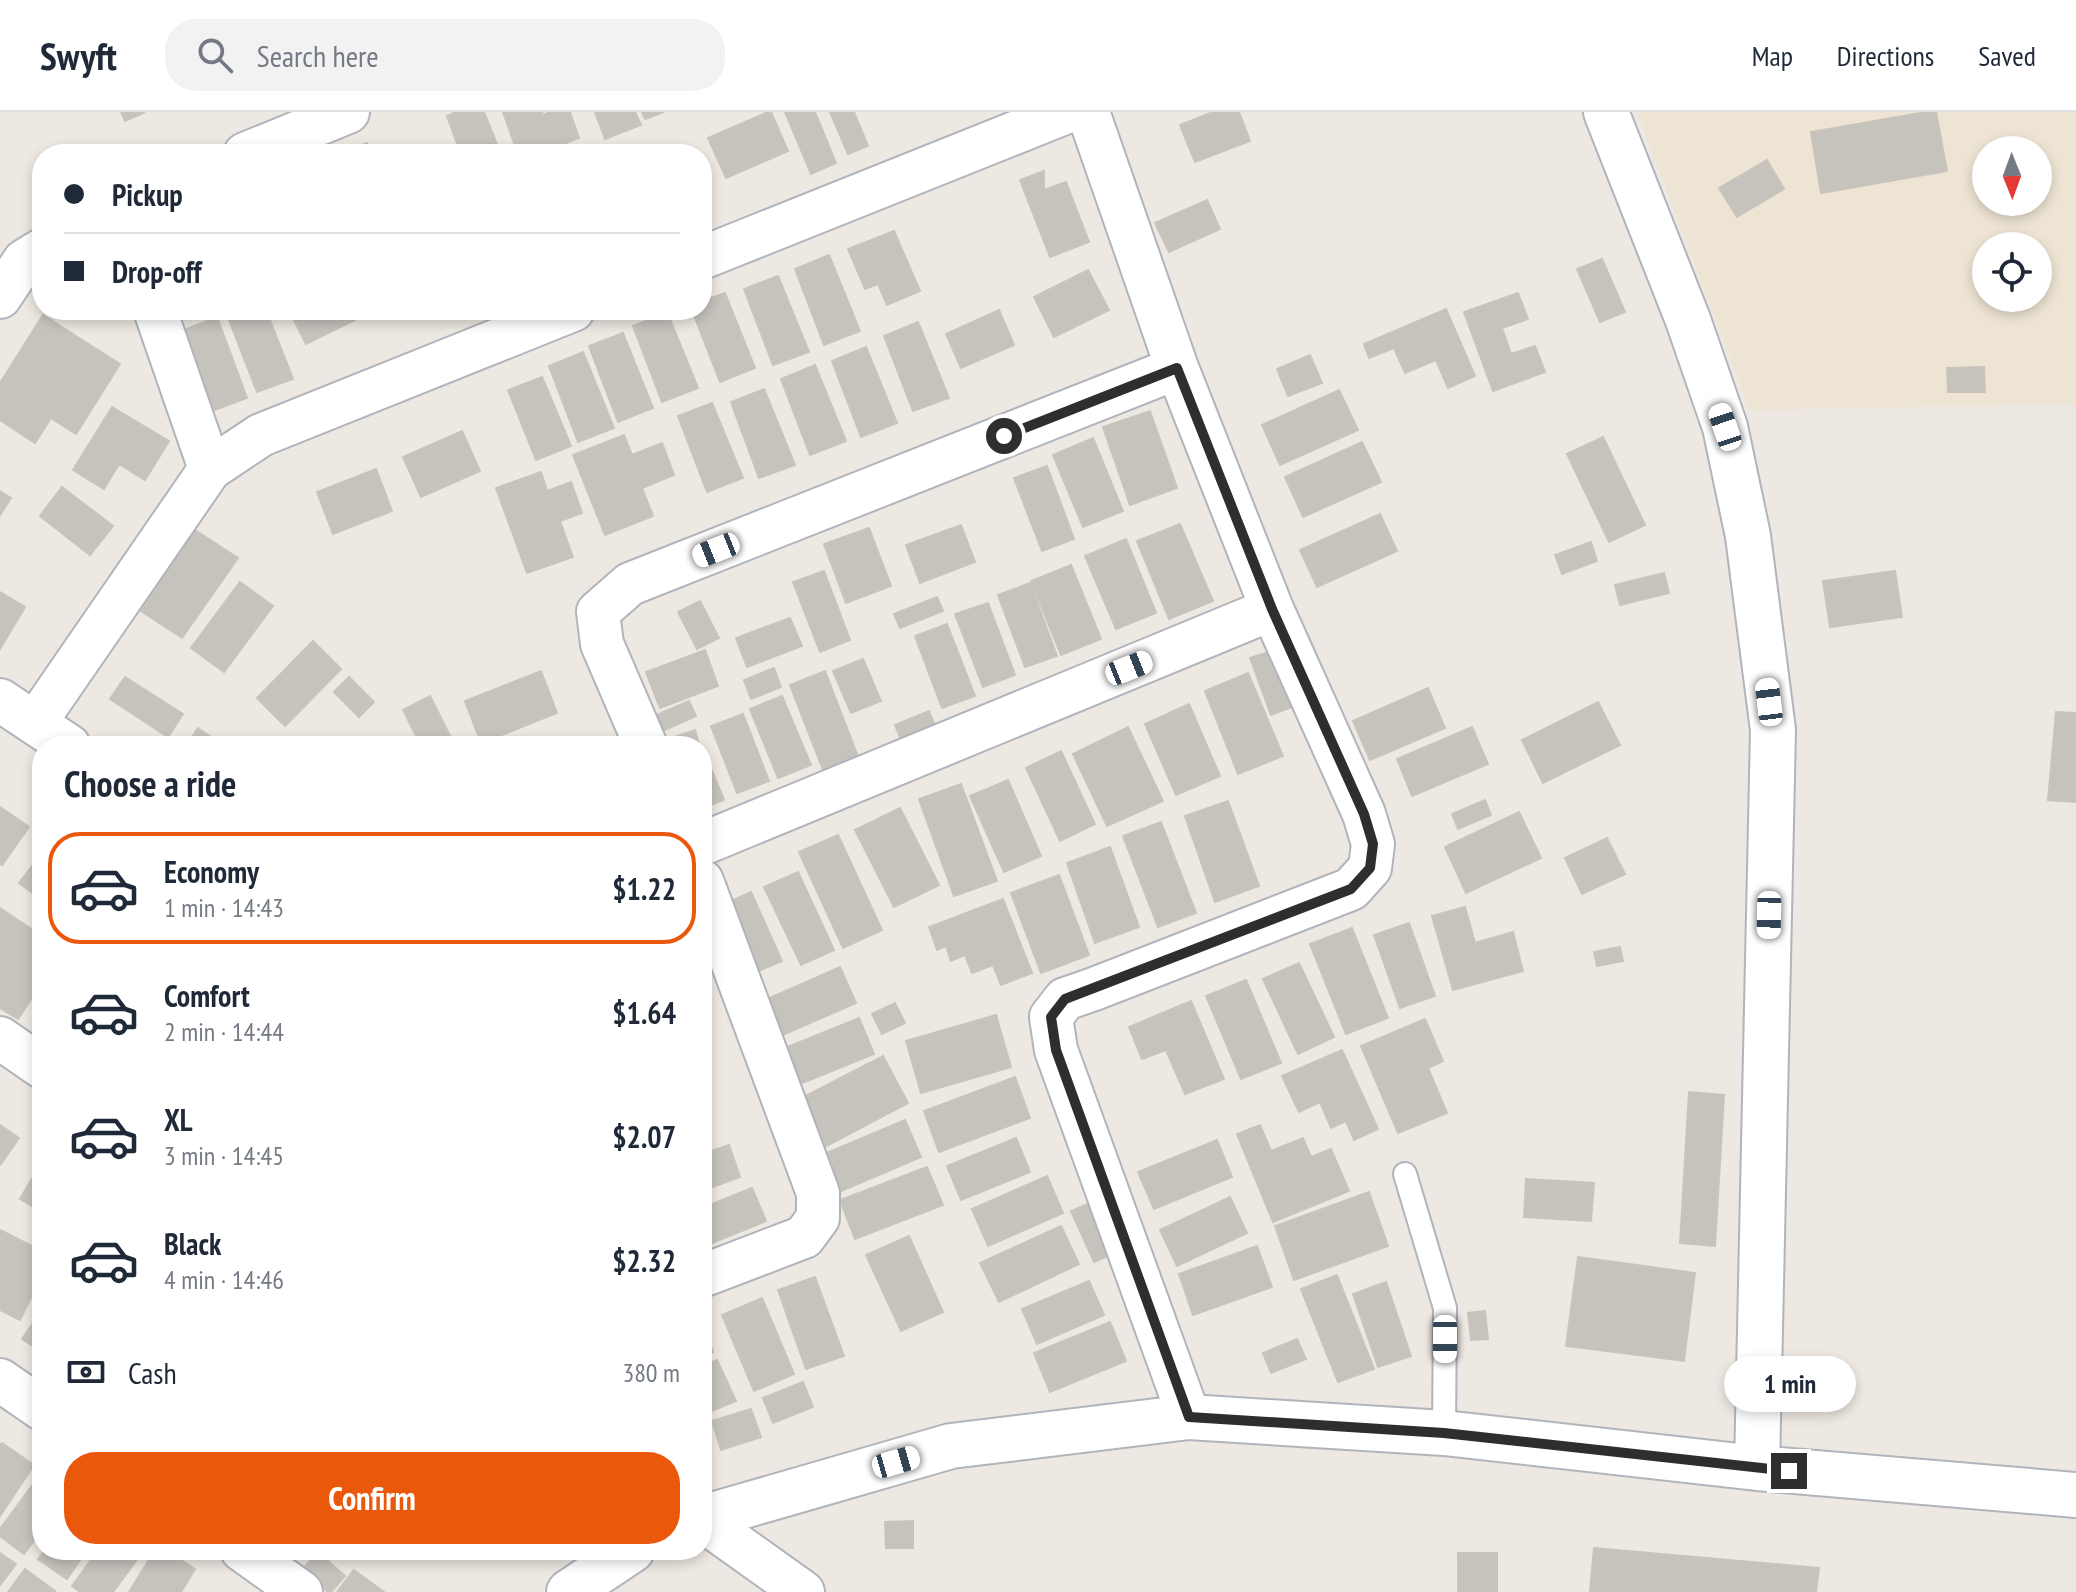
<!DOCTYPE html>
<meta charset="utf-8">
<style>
:root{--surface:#fff;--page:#f2f2f3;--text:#1f2937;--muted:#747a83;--line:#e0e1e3;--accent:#ea580c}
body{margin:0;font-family:"PT Sans Narrow",sans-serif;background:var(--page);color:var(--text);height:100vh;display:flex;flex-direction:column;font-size:30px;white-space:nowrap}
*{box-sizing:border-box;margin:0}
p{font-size:26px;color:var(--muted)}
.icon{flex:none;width:44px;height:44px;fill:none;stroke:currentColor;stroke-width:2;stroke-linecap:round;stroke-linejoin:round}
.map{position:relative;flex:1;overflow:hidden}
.panel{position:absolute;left:32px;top:624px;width:680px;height:824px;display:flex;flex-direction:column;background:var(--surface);border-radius:32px;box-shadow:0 4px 12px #0003}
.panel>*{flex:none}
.hud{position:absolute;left:32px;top:32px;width:680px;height:176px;border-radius:32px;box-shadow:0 4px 12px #0003;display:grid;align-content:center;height:176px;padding:0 32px;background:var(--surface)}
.needle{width:52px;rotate:179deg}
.controls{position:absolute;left:1972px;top:24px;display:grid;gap:16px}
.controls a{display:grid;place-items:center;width:80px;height:80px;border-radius:50%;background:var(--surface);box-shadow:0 4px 12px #0003;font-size:40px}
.end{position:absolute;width:36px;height:36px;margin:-18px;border:10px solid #2e2e2e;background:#fff;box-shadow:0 0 0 4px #fff}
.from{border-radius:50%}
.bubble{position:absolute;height:56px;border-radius:28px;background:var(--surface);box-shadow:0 4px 12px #0003;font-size:26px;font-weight:700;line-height:56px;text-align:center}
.car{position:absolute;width:24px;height:48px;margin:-24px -12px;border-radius:10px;box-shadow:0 0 6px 2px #0007;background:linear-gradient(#fff 24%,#345 0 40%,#fff 0 76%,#345 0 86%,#fff 0)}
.hud b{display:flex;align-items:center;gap:28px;height:76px;font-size:30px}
.hud b+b{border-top:2px solid var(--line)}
.hud i{width:20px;height:20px;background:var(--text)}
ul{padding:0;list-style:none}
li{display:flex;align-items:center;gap:24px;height:112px;margin:0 16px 12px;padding:0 16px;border:4px solid transparent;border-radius:32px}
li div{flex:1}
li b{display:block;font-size:30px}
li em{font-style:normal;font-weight:700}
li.current{border-color:var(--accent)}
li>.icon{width:72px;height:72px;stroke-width:1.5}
h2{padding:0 32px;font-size:36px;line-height:96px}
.pay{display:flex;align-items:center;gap:20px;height:88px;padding:0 32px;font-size:30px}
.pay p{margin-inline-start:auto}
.primary-button{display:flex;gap:16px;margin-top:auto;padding:16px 32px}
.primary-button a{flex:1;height:92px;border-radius:32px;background:var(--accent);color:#fff;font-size:32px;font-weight:700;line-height:92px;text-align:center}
header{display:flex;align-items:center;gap:48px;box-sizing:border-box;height:112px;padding:0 40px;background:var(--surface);border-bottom:2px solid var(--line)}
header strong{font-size:38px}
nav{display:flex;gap:44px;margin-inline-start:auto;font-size:28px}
.search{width:560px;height:72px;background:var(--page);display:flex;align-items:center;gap:20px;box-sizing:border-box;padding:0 28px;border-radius:32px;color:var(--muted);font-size:30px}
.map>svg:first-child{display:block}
</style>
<header>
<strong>Swyft</strong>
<div class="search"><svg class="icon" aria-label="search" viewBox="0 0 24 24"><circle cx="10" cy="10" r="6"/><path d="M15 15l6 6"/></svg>Search here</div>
<nav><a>Map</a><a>Directions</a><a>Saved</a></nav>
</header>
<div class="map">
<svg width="2076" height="1480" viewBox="0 0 2076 1480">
<rect width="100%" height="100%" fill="#ede8e2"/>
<path fill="#ede4d4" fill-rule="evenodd" d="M1637 0H2076V295L2066 292 1750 298ZM1986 38H2038V90H1986ZM1986 134H2038V186H1986Z"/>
<path fill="#c6c3bd" stroke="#c9c4bb" stroke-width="2" d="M121 0H145L125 9Z
M456 0H484L501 42H461L447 4Z
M503 0H542L543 3 550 0H570L579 26 556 35 559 42H518Z
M595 0H635L641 13 605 27Z
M642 0H664L645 7Z
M768 0H771L788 39 726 66 708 26Z
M785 0H815L836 51 811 62Z
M830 0H854L868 34 848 42Z
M1213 0H1239L1250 29 1195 50 1180 13Z
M1926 0H1936L1947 59 1821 81 1811 20Z
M367 31 372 42H339Z
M1767 48 1784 77 1737 105 1719 76Z
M1044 59V78L1066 70 1089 130 1050 145 1020 68Z
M1207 88 1220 117 1169 140 1155 111Z
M894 119 920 179 887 193 878 172 865 177 848 137Z
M829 143 860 219 824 233 795 157Z
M1602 147 1625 200 1600 210 1577 157Z
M1088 158 1109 198 1054 225 1034 185Z
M778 164 809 240 773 253 744 177Z
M725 181 755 256 720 270 692 198H702V189Z
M1518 181 1528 207 1502 216 1511 242 1535 234 1545 260 1493 279 1464 200Z
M1446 197 1475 264 1448 276 1436 248 1405 261 1394 236 1369 246 1364 232Z
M231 198H266L293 267 257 280 226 200Z
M289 198H365L367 202 306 232Z
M999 198 1014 233 961 256 946 222Z
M667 200 698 276 662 290 633 214Z
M43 203 120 252 76 322 51 306 35 331 0 308V271Z
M217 205 247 286 212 299 181 219Z
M918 210 949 286 913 299 884 224Z
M623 221 653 296 618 310 589 234Z
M866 235 897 311 861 325 832 249Z
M583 240 614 316 578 330 549 254Z
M1310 243 1322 271 1288 284 1277 257Z
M815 253 846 329 810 343 781 267Z
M1984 255 1985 280H1948L1947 256Z
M542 265 571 334 536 348 508 278Z
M764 277 795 353 759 366 731 290Z
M1339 278 1358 318 1280 353 1262 313Z
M712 291 743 366 707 380 678 304Z
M112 295 169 329 145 368 119 352 104 377 73 358Z
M1150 299 1177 376 1130 393 1103 315Z
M462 319 480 359 421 385 403 345Z
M624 323 632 343 662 331 674 363 642 376 653 404 605 423 573 343Z
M1603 325 1645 413 1609 430 1567 342Z
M1093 326 1123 399 1083 415 1053 343Z
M1362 330 1381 370 1303 405 1285 365Z
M1047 354 1074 427 1042 439 1014 366Z
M376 357 392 399 333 422 317 380Z
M541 360 547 379 571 370 582 401 560 409 573 445 527 461 496 376Z
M62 375 113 414 90 443 40 404Z
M0 379 11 386 0 403Z
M1380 402 1397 439 1317 475 1300 438Z
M1180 412 1213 489 1169 507 1137 429Z
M961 413 975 450 920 471 906 433Z
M869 416 891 474 846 491 824 432Z
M195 418 238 446 182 526 141 499Z
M1126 427 1156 501 1116 517 1085 444Z
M1591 430 1597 449 1562 462 1555 443Z
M1071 453 1101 527 1061 543 1031 469Z
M824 459 850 528 820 540 793 470Z
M1895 459 1902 505 1830 515 1823 469Z
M1664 461 1669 481 1620 493 1615 473Z
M240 470 273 494 224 560 191 536Z
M1030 471 1057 544 1025 555 998 483Z
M0 480 25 495 0 537Z
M937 485 943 499 900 516 894 502Z
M700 489 719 526 697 537 678 500Z
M988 491 1015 563 983 575 955 502Z
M790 506 802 534 747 555 736 526Z
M947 512 975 584 942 596 915 524Z
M313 529 341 557 285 614 257 586Z
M705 538 718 574 660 596 646 560Z
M1272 539 1292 595 1271 603 1250 546Z
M863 547 881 589 851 601 833 559Z
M774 556 781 575 751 587 744 568Z
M541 559 557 601 481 631 465 589Z
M825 559 860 650 825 663 790 573Z
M1248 561 1283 644 1238 662 1205 579Z
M125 565 183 602 168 625 110 587Z
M349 565 374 590 359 605 334 580Z
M1428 576 1445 616 1370 648 1353 609Z
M430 584 455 634H421L403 598Z
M782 584 811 653 778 666 750 597Z
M689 589 696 604 654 623 647 607Z
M1598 590 1620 633 1543 671 1522 628Z
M1189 592 1220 664 1176 683 1145 612Z
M929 599 937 619 903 633 895 613Z
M2056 600 2076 601V690L2048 688Z
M743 602 769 669 737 681 711 614Z
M1128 615 1163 689 1107 714 1073 642Z
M1472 615 1488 652 1412 684 1397 647Z
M198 616 224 634H186Z
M695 618 699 633 662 634 661 630Z
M1061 639 1095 712 1060 729 1026 656Z
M708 649 724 688 702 696V651Z
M1008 668 1041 744 1004 760 970 684Z
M961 672 997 769 954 784 919 687Z
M1485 688 1491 703 1458 717 1452 702Z
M1228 689 1259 774 1215 790 1185 704Z
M0 695 29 715 2 753 0 752Z
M900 696 939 773 894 795 855 718Z
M1519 700 1541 746 1466 781 1445 735Z
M1161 710 1196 801 1158 815 1123 724Z
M838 723 882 818 843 836 799 740Z
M1607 726 1625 762 1582 782 1565 746Z
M1110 735 1139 815 1095 831 1067 751Z
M42 741V788L19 771Z
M798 760 834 838 801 853 764 775Z
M1059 763 1089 843 1041 861 1011 781Z
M751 780 782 849 744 865 713 797Z
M1003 787 1032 861 1001 873 993 853 972 861 965 843 951 849 946 834 937 838 929 815Z
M1465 795 1475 831 1513 820 1523 859 1453 878 1432 804Z
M0 796 42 824V871L18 907 0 896Z
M1409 811 1435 884 1400 896 1374 823Z
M1352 816 1388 906 1346 922 1310 832Z
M1620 835 1623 849 1597 854 1594 840Z
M1299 851 1334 925 1298 942 1263 867Z
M840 855 856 891 778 925 763 889Z
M1246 868 1281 951 1241 967 1206 884Z
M1191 889 1224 967 1185 982 1166 938 1142 947 1129 915Z
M895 891 905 911 882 922 872 902Z
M996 903 1011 955 921 981 906 929Z
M859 906 874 942 800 972 785 936Z
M1425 907 1443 949 1428 956 1447 1001 1398 1021 1361 934Z
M1342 938 1378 1017 1354 1028 1346 1009 1331 1016 1320 990 1299 1000 1282 964Z
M883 944 908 991 819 1038 794 990Z
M702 961 711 984 702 987Z
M1015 965 1030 1006 939 1040 924 999Z
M1689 980 1724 983 1715 1134 1680 1131Z
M905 1008 921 1045 839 1080 822 1043Z
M0 1013 19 1026 1 1052 0 1051Z
M1260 1013 1271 1039 1303 1026 1311 1045 1331 1037 1349 1079 1273 1110 1237 1022Z
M1016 1026 1030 1060 961 1088 947 1054Z
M1217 1028 1232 1065 1154 1097 1138 1060Z
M729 1033 740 1065 702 1079V1042Z
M40 1053 42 1054V1100L20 1087Z
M927 1055 943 1093 855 1127 840 1088Z
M1047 1064 1063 1101 988 1134 972 1097Z
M1526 1067 1594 1071 1591 1109 1524 1105Z
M752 1076 766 1109 702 1135V1096Z
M1369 1080 1388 1134 1294 1168 1275 1114Z
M1230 1085 1247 1121 1177 1154 1160 1118Z
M1088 1092 1111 1143 1094 1150 1071 1099Z
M1061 1114 1079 1152 999 1190 980 1151Z
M0 1118 42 1139V1164L20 1208 0 1198Z
M909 1124 943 1200 901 1219 866 1143Z
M1257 1134 1272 1175 1193 1203 1179 1162Z
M1578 1145 1695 1161 1684 1249 1566 1234Z
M1337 1163 1374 1257 1338 1270 1301 1177Z
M815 1165 844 1244 806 1257 778 1178Z
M1089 1169 1104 1203 1037 1232 1022 1197Z
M1386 1170 1411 1244 1378 1255 1353 1182Z
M762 1186 794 1262 754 1279 722 1203Z
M42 1198V1240L22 1227Z
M1485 1199 1488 1227 1471 1228 1468 1201Z
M1110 1210 1126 1249 1050 1280 1034 1241Z
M702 1213 713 1240 702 1244Z
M1297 1227 1306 1247 1271 1261 1263 1241Z
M717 1248 736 1289 702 1303V1254Z
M803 1270 813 1295 773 1311 763 1286Z
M751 1297 761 1325 721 1338 712 1309Z
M2 1331 34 1353 0 1404V1333Z
M42 1360V1418L24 1442 0 1424V1417Z
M913 1409V1436H886L885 1410Z
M1594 1436 1819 1456 1816 1480H1590Z
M45 1438H87L67 1467 38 1447Z
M98 1438H144L113 1480H80L72 1474Z
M155 1438H165L195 1457 181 1480H129Z
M318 1440 345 1464 331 1480H328L302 1458Z
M0 1441 16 1452 0 1473Z
M1458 1441H1497V1480H1458Z
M25 1457 55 1479V1480H8Z
M354 1458 384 1480H337Z"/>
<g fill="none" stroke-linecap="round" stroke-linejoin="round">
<defs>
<path id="service" d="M1405 1062 1445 1196 1444 1321"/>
<path id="minor" d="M245 42 348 0
M702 146 1067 0
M0 185 24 149 42 138
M155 198 210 357
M1177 256 1272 497 1364 702 1373 732 1370 756 1351 777 1094 877 1065 887 1051 905 1056 938 1189 1305
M0 588 69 634
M35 611 210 357 261 323 573 198
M646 634 602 532 598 500 630 472 1177 256 1088 0
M702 732 1272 497
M702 769 818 1081V1106L804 1125 702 1164
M0 926 42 955
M0 1268 42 1297
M702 1408 803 1480
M242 1438 301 1480"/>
<path id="tertiary" d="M1606 0 1688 208 1725 315 1748 424 1773 618 1757 1356
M702 1406 951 1334 1189 1305 1444 1321 1757 1356 2076 1383
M569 1480 632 1438"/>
</defs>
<use href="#service" stroke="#b2b4bc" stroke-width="26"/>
<use href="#minor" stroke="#b2b4bc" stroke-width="46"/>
<use href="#tertiary" stroke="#b2b4bc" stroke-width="48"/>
<use href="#service" stroke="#fff" stroke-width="22"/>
<use href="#minor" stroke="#fff" stroke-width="42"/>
<use href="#tertiary" stroke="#fff" stroke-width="44"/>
</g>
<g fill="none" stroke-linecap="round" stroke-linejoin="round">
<path stroke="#2e2e2e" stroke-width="10" d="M1004 324 1177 256 1272 497 1364 702 1373 732 1370 756 1351 777 1065 887 1051 905 1056 938 1189 1305 1444 1321 1789 1359"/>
</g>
</svg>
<div class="controls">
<a><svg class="needle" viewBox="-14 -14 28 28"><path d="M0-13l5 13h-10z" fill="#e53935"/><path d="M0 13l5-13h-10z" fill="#747a83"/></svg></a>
<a><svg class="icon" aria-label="locate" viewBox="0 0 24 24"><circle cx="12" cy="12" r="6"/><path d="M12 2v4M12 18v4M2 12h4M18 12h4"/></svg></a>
</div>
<i class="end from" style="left:1004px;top:324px"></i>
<i class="end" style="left:1789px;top:1359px"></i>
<div class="bubble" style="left:1724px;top:1244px;width:132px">1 min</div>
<i class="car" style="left:1725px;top:315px;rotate:341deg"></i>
<i class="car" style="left:716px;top:438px;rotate:248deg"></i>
<i class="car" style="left:1129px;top:556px;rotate:68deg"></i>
<i class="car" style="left:1769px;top:590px;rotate:353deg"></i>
<i class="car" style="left:1769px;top:803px;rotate:181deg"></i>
<i class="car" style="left:1445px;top:1227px;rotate:180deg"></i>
<i class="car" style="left:896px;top:1350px;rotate:74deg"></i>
<div class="hud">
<b><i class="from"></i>Pickup</b>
<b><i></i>Drop-off</b>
</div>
<section class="panel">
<h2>Choose a ride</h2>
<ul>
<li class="current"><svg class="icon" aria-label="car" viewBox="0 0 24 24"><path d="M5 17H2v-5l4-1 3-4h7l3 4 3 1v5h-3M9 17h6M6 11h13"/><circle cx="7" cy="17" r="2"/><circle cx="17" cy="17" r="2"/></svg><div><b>Economy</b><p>1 min · 14:43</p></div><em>$1.22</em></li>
<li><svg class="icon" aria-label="car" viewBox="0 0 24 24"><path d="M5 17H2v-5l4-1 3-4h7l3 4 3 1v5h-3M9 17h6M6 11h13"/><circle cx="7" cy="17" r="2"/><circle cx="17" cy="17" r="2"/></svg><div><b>Comfort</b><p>2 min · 14:44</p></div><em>$1.64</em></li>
<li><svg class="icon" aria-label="car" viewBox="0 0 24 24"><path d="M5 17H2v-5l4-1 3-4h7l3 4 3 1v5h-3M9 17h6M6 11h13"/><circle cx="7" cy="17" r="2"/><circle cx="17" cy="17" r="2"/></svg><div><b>XL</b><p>3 min · 14:45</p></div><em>$2.07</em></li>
<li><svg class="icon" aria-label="car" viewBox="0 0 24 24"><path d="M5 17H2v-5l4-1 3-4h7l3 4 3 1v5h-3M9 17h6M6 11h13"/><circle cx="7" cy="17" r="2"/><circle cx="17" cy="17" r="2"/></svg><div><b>Black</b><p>4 min · 14:46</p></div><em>$2.32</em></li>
</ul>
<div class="pay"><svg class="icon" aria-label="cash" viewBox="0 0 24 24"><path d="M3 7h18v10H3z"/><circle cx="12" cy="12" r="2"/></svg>Cash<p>380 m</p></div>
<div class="primary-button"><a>Confirm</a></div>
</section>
</div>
